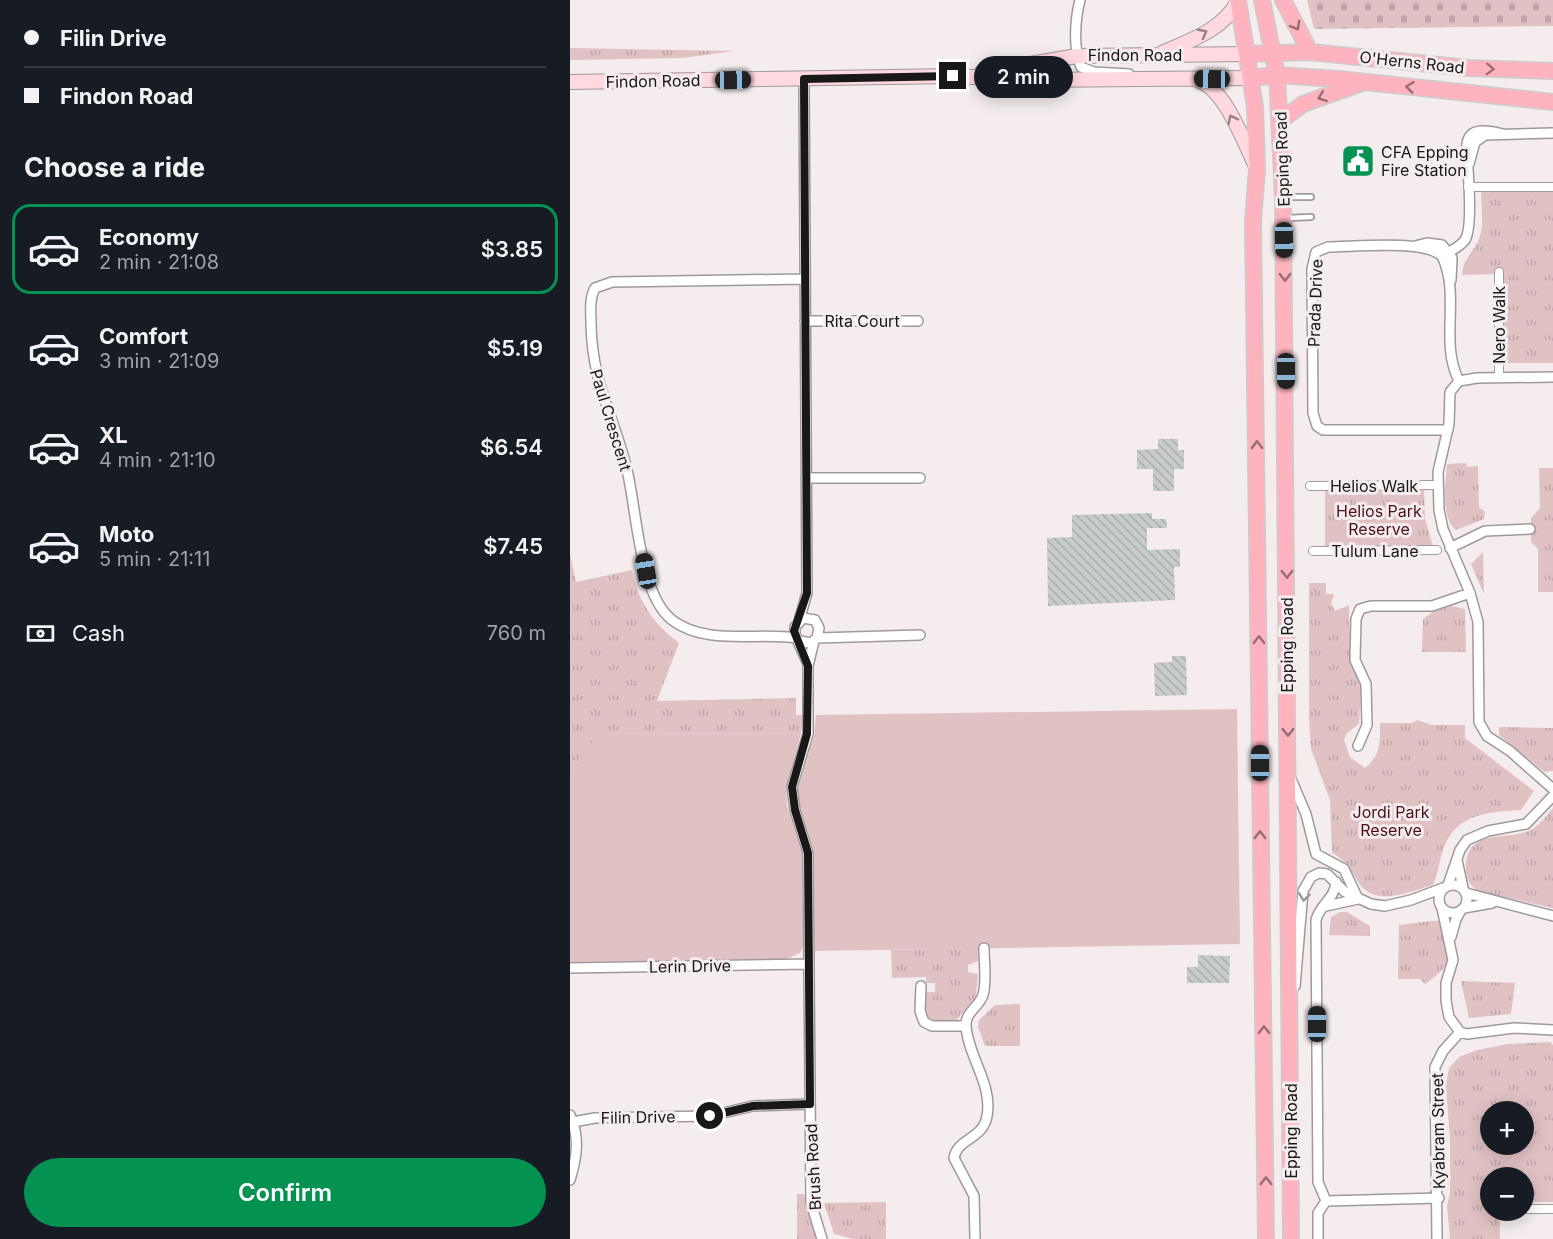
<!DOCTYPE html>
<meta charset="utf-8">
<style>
:root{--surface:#171b24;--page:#20242c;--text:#f1f3f6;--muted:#9ea1a6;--line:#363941;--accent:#039251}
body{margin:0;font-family:Inter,sans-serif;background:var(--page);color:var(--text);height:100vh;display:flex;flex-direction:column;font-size:22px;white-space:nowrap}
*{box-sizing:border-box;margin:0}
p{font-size:20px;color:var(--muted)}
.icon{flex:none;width:33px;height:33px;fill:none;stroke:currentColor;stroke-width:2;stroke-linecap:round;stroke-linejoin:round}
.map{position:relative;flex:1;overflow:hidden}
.sheet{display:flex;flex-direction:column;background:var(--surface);width:570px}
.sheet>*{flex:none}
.hud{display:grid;align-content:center;height:132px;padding:0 24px;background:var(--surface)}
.tools{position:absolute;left:910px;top:1101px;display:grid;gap:12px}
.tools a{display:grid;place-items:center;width:54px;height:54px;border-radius:50%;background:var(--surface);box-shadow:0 3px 15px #0003;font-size:30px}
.end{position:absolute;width:27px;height:27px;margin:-14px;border:8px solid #1a1717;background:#fff;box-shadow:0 0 0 3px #fff}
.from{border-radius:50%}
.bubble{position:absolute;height:42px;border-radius:21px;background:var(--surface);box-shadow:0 3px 15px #0003;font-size:20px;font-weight:600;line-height:42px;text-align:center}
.car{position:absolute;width:18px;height:36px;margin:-18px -9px;border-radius:8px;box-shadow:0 0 4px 2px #0007;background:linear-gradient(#222 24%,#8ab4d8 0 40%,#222 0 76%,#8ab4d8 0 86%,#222 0)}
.hud b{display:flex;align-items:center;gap:21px;height:57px;font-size:22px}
.hud b+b{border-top:2px solid var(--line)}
.hud i{width:15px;height:15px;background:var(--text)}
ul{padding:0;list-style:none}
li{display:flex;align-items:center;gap:18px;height:90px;margin:0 12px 9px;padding:0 12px;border:3px solid transparent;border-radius:18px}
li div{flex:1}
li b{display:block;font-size:22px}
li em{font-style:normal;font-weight:600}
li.current{border-color:var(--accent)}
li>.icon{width:54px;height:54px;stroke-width:1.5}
h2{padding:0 24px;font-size:27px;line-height:72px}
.pay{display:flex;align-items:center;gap:15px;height:66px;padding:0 24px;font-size:22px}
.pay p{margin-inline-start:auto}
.action{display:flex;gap:12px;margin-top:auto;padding:12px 24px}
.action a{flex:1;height:69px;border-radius:36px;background:var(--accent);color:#fff;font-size:24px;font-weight:600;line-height:69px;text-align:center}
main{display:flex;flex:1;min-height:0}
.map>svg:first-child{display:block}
</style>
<main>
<section class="sheet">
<div class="hud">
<b><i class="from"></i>Filin Drive</b>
<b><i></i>Findon Road</b>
</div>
<h2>Choose a ride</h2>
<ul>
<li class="current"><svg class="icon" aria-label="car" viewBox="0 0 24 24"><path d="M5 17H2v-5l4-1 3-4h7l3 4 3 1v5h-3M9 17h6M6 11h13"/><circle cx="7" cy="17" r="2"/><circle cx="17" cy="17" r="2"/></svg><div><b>Economy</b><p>2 min · 21:08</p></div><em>$3.85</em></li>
<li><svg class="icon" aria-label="car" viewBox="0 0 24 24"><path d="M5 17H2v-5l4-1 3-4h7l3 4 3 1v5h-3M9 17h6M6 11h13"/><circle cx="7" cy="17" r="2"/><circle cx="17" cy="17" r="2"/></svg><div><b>Comfort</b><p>3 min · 21:09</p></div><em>$5.19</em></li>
<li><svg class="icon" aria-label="car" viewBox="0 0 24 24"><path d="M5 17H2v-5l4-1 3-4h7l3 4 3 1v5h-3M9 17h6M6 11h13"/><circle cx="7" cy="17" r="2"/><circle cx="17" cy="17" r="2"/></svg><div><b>XL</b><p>4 min · 21:10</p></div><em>$6.54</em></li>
<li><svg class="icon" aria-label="car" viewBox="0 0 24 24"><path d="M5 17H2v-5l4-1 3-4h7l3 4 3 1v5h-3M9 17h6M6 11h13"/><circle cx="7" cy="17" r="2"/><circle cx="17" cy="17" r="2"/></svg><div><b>Moto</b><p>5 min · 21:11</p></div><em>$7.45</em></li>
</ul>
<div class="pay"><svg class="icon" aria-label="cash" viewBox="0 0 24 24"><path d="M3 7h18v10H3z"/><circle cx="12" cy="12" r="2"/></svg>Cash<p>760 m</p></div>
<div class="action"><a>Confirm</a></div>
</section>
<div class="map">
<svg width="983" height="1239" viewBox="0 0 983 1239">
<defs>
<pattern id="cemetery-stones" width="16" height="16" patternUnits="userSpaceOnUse" patternTransform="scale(1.5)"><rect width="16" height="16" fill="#e1c2c4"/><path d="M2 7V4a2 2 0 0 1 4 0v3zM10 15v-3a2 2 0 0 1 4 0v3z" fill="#c0a6a8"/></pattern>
<pattern id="park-tufts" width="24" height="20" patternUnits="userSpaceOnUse" patternTransform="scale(1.5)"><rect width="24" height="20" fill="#e1c2c4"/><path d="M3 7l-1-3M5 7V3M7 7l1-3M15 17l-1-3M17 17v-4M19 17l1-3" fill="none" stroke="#c0a6a8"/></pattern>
<pattern id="building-back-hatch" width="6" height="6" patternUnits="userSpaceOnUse" patternTransform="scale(1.5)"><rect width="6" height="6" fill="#c7ccc8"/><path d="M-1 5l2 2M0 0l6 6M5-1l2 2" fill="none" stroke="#aaaeab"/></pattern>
</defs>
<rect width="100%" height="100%" fill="#f4eced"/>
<path fill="#e1c2c4" d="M667 709 670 944 245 951 244 851 230 805 228 789 244 735 246 715Z
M231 733 216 789 217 806 232 854 233 947 230 953 216 959 0 962V773L27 734Z"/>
<path fill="url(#cemetery-stones)" d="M737 0H983V26L744 29Z"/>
<path fill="url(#park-tufts)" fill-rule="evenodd" d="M0 48 164 51 113 58 0 60Z
M911 192H983V363H931V274L892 275C893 257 905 252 910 236 914 223 911 206 911 192Z
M896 463 897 467 908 466 909 507 915 512 914 519 886 530C870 517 876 483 877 464Z
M969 468H983V592H968V549L961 542V518L970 508Z
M755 490H854L855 518 864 550 755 551Z
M913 552 914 594 901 564Z
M0 554 6 582 62 570C69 603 82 622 109 643L87 701 226 698V715H233L231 733 28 734 0 773Z
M739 583H756V594H764L761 603 765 611 779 605 780 659 791 688 789 724 777 733 774 740 780 757 795 768C811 755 810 743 810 723H843L847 720 862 725H895V738L964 791 951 810C921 812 888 813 875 845 869 858 869 872 863 885 841 891 805 908 789 883 780 869 777 861 762 853L760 800 741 749 739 721Z
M881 606 895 609 896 652H852L853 619 864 611Z
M929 727 983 728V771L974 772 929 735Z
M983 808V908L910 892C899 885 895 878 896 865 899 828 935 841 959 831 969 826 976 816 983 808Z
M770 912H777L800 926V936L759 935 761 917Z
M861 921H872C875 957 890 960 855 984L850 979H828L829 925Z
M408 948V961L398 965V972L408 974 406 996 386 1021H363L356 1016 355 992H365V983H356V977L322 978 321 950Z
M891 981 945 983 941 1014 899 1018Z
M450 1004V1046H415L408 1027 409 1020 425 1005Z
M980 1042 983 1045V1202H954V1178H921V1210L929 1211 930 1239H880L877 1206 880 1193V1140L876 1085 879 1068 889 1057 907 1050 938 1044ZM921 1112H954V1144H921Z
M227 1194H234L237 1211 248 1239H227Z
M316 1202V1239H283L264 1234 254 1203Z"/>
<path fill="url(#building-back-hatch)" d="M588 439H608V450H614V469H604V491H583V469H567V450L588 449Z
M582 513V519H596L597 528H577V550L610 549V567H604L605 600 478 606 477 538 502 537V515Z
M602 656H616L617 695 585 696 584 663 602 662Z
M628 955 660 956 659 983H617V967H628Z"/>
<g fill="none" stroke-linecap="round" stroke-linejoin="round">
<defs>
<path id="service" d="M717 197H741
M717 218 741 217"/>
<path id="pedestrian" d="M898 187H983
M929 378V272
M740 486 868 485
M743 551 867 550
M954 1209H983"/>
<path id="minor" d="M510 0C505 19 503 49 511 67L524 72 559 74
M899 164 905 142 915 135 983 133
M845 246 857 243 872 245 882 258 881 280
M872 256C891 296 869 342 889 381L880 392 879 424 868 472 869 510 873 529 900 593 908 622 909 722 917 736 940 751 983 789
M872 256C853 239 784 247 758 247L746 252 742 269 743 413 747 426 753 430H878
M872 256C879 252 890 247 895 240 902 229 899 183 898 169 894 136 896 125 933 134
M235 321H348
M889 381 907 378 983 377
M236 478H350
M880 548 915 531 960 529
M229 621 237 593 234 79
M227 638C188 632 136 646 102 620 69 594 67 511 57 470 44 415 22 384 21 324 21 312 19 299 25 288L42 282 234 279
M247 638 350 635
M230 641 241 643 247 638 249 628 245 620 233 618 225 627V635L238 664
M244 641 238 666V734L222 787 225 810 238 853 241 1203 252 1239
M788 746 797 725 796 684 785 660 786 619 790 609 801 606H862L900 593
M721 779 736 814 746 854 774 869 788 899
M887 860 893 888
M869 899a14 14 0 1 1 28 0a14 14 0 1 1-28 0Z
M878 885 890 850 897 840 918 831 956 824 983 796
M896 893 983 916
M756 906 788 899
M872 908 883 960 876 983V1001L879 1017 890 1032
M894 908 922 903
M881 937 886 919 891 910
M0 968 239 964
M351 986 350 1011 354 1022 362 1026H396
M725 986 733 891 741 877 749 873 757 874 775 892 801 904 815 906 841 900 873 888
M890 1032 897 1034 944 1028 983 1030
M0 1115C10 1137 7 1157 0 1180
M3 1122 25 1118 140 1116 183 1106 240 1104
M756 1201 869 1198
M405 1239 404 1196 384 1158C387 1138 413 1140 417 1116 423 1084 398 1057 396 1026 395 1012 409 1007 413 995 417 981 414 963 414 948
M748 1239V1213L756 1201 748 1182 746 920C750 904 765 899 766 882
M867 1239 865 1067 873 1051 890 1032"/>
<path id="secondary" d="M592 53C621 40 653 30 668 1
M412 72 507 56 677 54
M630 81C656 91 674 143 687 168
M0 82 383 76 462 80 681 78"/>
<path id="primary" d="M668 0 685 107 687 169 683 221 696 1239
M692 0 707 75 713 197 721 1239
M713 0 740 52
M677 54 740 52 898 68 983 71
M681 78 707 75 768 79 983 102
M710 121 733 104 792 83"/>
</defs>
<use href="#service" stroke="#a09999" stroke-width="8"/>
<use href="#pedestrian" stroke="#a09999" stroke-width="10"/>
<use href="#minor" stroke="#a09999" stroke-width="12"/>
<use href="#secondary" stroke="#a09999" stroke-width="16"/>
<use href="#primary" stroke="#cdcccc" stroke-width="18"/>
<use href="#service" stroke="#fff" stroke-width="4.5"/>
<use href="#pedestrian" stroke="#fff" stroke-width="8"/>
<use href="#minor" stroke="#fff" stroke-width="9"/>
<use href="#secondary" stroke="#ffd9df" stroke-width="14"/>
<use href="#primary" stroke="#feb3be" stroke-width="15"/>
</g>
<defs><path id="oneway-chevron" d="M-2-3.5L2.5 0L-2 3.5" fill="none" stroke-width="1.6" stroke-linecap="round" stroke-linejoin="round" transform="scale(1.5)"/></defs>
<g stroke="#976d73">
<use href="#oneway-chevron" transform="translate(726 26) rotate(61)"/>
<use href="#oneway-chevron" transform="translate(920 69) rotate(2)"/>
<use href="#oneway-chevron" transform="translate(840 87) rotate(-173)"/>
<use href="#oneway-chevron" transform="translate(752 97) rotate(160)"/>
<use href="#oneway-chevron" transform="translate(715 277) rotate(89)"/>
<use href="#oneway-chevron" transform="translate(687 445) rotate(-91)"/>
<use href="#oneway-chevron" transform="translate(717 574) rotate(90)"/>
<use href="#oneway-chevron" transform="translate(689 640) rotate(-90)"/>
<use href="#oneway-chevron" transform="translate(718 732) rotate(90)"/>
<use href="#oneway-chevron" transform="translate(690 835) rotate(-90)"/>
<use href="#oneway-chevron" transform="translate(694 1030) rotate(-91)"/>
<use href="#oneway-chevron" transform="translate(696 1181) rotate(-90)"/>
</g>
<g stroke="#988285">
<use href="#oneway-chevron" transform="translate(633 33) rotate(-28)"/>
<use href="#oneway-chevron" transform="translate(662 119) rotate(-116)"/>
</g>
<use stroke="#989797" href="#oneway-chevron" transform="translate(734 897) rotate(97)"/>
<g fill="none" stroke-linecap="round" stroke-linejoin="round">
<path stroke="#1a1717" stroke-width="8" d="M140 1116 183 1106 240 1104 238 853 225 810 222 787 237 734 238 666 224 631 237 593 234 79 383 76"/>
</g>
<defs>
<symbol id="civic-square" viewBox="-11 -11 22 22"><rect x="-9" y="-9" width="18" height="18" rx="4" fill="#039251" stroke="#f4eced"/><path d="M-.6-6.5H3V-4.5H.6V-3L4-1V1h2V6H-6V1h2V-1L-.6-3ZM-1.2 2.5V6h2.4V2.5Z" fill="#fff"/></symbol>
</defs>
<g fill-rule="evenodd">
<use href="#civic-square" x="769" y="142" width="38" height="38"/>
</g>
<g text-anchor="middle" stroke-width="6" stroke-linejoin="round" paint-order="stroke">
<g font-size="16" fill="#1a1717" stroke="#f4eced">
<text x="565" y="61">Findon Road</text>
<text transform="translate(842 62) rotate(6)" y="6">O'Herns Road</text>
<text transform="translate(83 81) rotate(-1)" y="6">Findon Road</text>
<text transform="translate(712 159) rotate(-92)" y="6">Epping Road</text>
<text transform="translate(745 303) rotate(-88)" y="6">Prada Drive</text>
<text x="292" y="327">Rita Court</text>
<text transform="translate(929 325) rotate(-90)" y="6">Nero Walk</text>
<text transform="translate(41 420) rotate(73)" y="6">Paul Crescent</text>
<text x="804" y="492">Helios Walk</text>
<text x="805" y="557">Tulum Lane</text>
<text transform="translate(717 645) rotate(-90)" y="6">Epping Road</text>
<text transform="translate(120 966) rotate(-1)" y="6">Lerin Drive</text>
<text transform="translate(68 1117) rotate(-1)" y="6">Filin Drive</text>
<text transform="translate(721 1131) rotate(-90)" y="6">Epping Road</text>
<text transform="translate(868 1131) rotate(-91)" y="6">Kyabram Street</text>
<text transform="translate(243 1167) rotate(-93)" y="6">Brush Road</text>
</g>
<g font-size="16" fill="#1a1717" stroke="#f4eced" text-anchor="start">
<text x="811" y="158">CFA Epping<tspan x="811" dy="18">Fire Station</tspan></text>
</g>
<g font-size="16" fill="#4c101d" stroke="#f4eced">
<text x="809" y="517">Helios Park<tspan x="809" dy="18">Reserve</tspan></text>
<text x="821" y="818">Jordi Park<tspan x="821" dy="18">Reserve</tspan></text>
</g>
</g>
</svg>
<div class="tools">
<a>+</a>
<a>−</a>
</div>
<i class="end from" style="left:140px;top:1116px"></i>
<i class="end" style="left:383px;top:76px"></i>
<div class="bubble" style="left:404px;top:56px;width:99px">2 min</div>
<i class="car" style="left:642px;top:79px;rotate:271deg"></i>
<i class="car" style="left:163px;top:80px;rotate:89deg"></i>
<i class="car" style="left:714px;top:240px;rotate:179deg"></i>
<i class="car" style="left:716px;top:371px;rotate:180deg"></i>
<i class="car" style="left:76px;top:571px;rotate:350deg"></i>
<i class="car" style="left:690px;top:763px;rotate:0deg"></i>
<i class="car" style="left:747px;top:1024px;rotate:0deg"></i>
</div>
</main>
